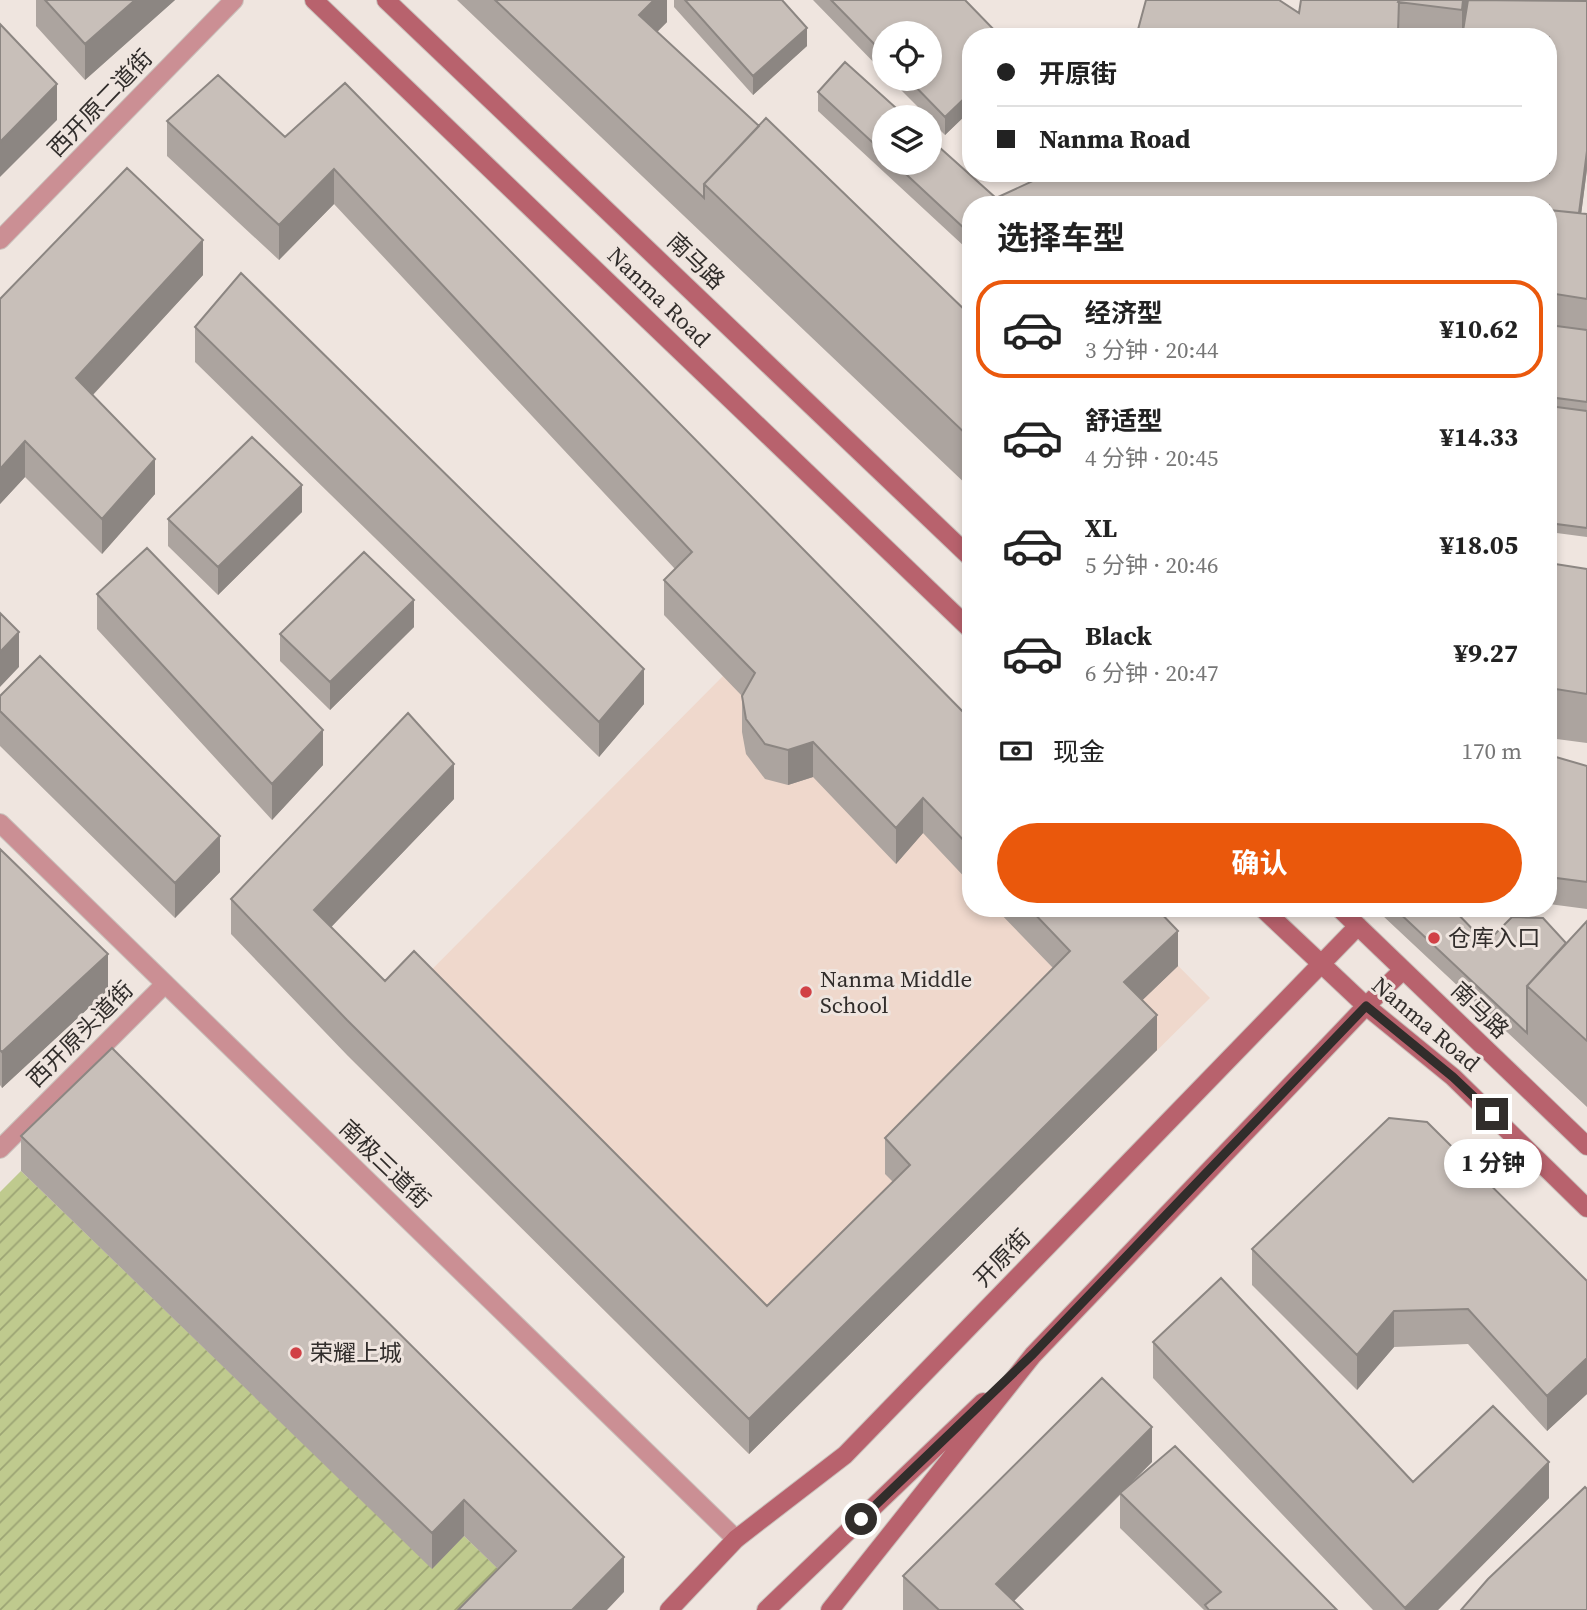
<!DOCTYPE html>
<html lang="zh">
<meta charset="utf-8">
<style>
:root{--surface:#fff;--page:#f6f6f6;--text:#222;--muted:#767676;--line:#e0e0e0;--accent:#ea580c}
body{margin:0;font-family:"Source Serif 4","Noto Sans SC",serif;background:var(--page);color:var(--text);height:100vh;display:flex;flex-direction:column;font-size:26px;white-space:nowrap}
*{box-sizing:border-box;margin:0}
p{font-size:23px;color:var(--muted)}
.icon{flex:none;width:38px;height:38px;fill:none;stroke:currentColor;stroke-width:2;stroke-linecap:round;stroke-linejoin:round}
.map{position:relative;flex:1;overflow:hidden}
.panel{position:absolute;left:962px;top:196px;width:595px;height:721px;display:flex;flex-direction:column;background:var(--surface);border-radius:28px;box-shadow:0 4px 10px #0003}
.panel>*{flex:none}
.hud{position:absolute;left:962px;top:28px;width:595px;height:154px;border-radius:28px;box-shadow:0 4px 10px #0003;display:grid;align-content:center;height:154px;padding:0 35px;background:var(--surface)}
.tools{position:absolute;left:872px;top:21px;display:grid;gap:14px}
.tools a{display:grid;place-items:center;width:70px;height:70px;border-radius:50%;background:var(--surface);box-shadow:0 4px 10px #0003;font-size:35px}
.end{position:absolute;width:32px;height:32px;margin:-16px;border:9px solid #312d2b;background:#fff;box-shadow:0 0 0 4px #fff}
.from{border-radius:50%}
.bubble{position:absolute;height:49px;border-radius:24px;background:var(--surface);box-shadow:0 4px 10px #0003;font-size:23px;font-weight:700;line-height:49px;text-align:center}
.hud b{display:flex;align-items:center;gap:24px;height:66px;font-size:26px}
.hud b+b{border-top:2px solid var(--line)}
.hud i{width:18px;height:18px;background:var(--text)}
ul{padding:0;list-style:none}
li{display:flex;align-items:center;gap:21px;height:98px;margin:0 14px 10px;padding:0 21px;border:4px solid transparent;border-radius:28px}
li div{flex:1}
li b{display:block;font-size:26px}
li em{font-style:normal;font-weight:700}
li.current{border-color:var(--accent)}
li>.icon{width:63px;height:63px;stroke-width:1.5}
h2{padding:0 35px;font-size:32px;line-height:84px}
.pay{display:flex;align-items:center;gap:18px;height:77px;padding:0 35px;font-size:26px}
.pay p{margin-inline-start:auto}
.action{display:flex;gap:14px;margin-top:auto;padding:14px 35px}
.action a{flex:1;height:80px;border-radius:42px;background:var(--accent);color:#fff;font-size:28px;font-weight:700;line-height:80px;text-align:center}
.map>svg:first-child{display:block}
</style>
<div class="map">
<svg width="1587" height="1610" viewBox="0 0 1587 1610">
<defs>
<pattern id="garden-furrows" width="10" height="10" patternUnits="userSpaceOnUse" patternTransform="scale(1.75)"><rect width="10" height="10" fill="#bfca8e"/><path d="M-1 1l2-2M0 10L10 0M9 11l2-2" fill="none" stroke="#9ca474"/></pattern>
</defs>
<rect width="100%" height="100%" fill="#efe5df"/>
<path fill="#efd8cc" d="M723 676 971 757V908H1121L1210 998 749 1454 347 1055Z"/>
<path fill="url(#garden-furrows)" d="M21 1171 432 1568 464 1536 516 1586 492 1610H0V1192Z"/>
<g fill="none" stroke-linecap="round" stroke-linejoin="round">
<defs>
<path id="minor" d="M0 1149 165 984"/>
<path id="tertiary" d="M0 240 234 0
M0 823 736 1539"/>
<path id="secondary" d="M314 0 971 630
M386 0 971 558
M1262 908 1366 1006 1453 1077 1587 1208
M1339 908 1587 1146
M669 1610 736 1539 845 1455 1358 926
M766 1610 983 1402
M830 1610 1033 1355 1366 1006 1403 970"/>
</defs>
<use href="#minor" stroke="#c9c0bb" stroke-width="20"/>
<use href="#tertiary" stroke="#c9c0bb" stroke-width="20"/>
<use href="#secondary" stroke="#c9c0bb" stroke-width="20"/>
<use href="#minor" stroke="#cb8f94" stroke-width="18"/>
<use href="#tertiary" stroke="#cb8f94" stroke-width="18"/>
<use href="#secondary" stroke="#b8626d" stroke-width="18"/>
</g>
<path fill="#aca49f" d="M36 0H175L85 80 36 26Z
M457 0H667V22L657 32 759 126 971 316V489Z
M674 0H782L807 46 753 95 674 7Z
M813 0H965L971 37V110L945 135 929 119V117H928L890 79H929L884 33V73Z
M1301 0H1587V169L1581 214H1587V537L1549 532V205H971L966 248 818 111V92L884 117V163H929L996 198 1043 176 1040 173H1549V37H1136L1299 13Z
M345 83 971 720V884L923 833 896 864 813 777 788 785 765 779 746 754 742 732V696L664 615V580L675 569 334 204 279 260 167 156V121L285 137Z
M203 275 93 395 155 494 102 554 25 477 0 504V299Z
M195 327 644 704 599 757 195 362Z
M302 512 218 595 168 546V519Z
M1549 563 1587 569V743L1549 738Z
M97 594 323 765 272 820 97 629Z
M414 627 330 710 280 661V634Z
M0 696 220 872 175 918 0 746Z
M1549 755 1587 766V909L1549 904Z
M454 799 331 927 385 981 767 1306 893 1182 885 1174V1138L1053 968 995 908H1156L1178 966 1142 1000 1157 1050 749 1454 347 1055 231 934V899Z
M0 849 108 990 2 1088 0 1085Z
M1382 908H1452L1486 943H1566L1587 921V1107L1382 915Z
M21 1136 624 1592 498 1569 464 1536 432 1569 21 1171Z
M1252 1249 1587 1281V1394L1547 1431 1468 1344 1394 1347 1357 1390 1252 1285Z
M1153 1342 1413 1482 1549 1498 1438 1610H1373L1153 1378Z
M1152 1462 1129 1485 1337 1610H1204L1120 1528V1495L1014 1601 1023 1610H903V1576Z"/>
<path fill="#8c8682" d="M135 0H175L85 80V44Z
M654 0H667V22L639 50V15Z
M1463 0H1469L1465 37H1462V10Z
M807 28V46L753 95V76Z
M57 84V120L0 177V142Z
M971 92V110L945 135V117Z
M1587 151V169L1575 262V244Z
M334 169V204L279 260V225Z
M971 225V243L966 248V230Z
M203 240V275L76 413V378Z
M25 441V477L0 504V469Z
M155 459V494L102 554V519Z
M302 485V512L218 595V567Z
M414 600V627L330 710V682Z
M19 632V667L0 687V652Z
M644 669V704L599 757V722Z
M323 730V765L272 820V784Z
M813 742V777L788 785V750Z
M454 764V799L314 945V910Z
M923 798V833L896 864V828Z
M220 836V872L175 918V883Z
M1178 931V966L1124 1018V982Z
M108 954V990L2 1088V1052Z
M1157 1015V1050L749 1454V1419Z
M1394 1311V1347L1357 1390V1355Z
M1587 1358V1394L1547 1431V1396Z
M1152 1427V1462L1005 1610 996 1584Z
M1549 1462V1498L1438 1610H1405V1608Z
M464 1500V1536L432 1569V1533Z
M624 1557V1592L607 1610H572Z"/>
<path fill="#c8bfb9" stroke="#8c8682" stroke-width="2" d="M45 0H135L85 44Z
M495 0H654L639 15 759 126 704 184V198Z
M685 0H782L807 28 753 76Z
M831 0H965L1001 37H971V92L945 117 908 79H929V33H884V54Z
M1146 0H1279L1299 13 1301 0H1399L1398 33 1427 37H1136Z
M1399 0H1463L1462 10 1398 2Z
M1468 0 1587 1V151L1579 213 1549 210V205H1504L1482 202V205H1001L996 198 990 205H971V225L966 230 894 163H929V138L996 198 1050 173H1549V37H1462Z
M0 24 57 84 0 142Z
M845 62 906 117H884V153L818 92Z
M218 75 285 137 345 83 971 720V848L923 798 896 828 813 742 788 750 765 744 746 719 742 696 755 673 664 580 692 552 334 169 279 225 167 121Z
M766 118 971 316V439L704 184Z
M127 168 203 240 76 378 155 459 102 519 25 441 0 469V299Z
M1482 202 1504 205H1482Z
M1549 210 1587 214V299L1549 293Z
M241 273 644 669 599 722 195 327Z
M1549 325 1587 330V402L1549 397Z
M1549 406 1587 411V528L1549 523Z
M252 437 302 485 218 567 168 519Z
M147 548 323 730 272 784 97 594Z
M364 552 414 600 330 682 280 634Z
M1549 563 1587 569V694L1549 688Z
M0 613 19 632 0 652Z
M40 656 220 836 175 883 0 711V696Z
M408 713 454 764 314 910 385 981 414 951 767 1306 910 1165 885 1138 1070 951 1029 908H1156L1178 931 1124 982 1157 1015 749 1419 347 1020 231 899Z
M1549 755 1587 766V882L1549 877Z
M0 849 108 954 2 1052 0 1050Z
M1394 908H1452L1486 943 1512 917 1543 918 1566 943 1527 986V1033Z
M1587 921V1041L1527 986Z
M112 1048 624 1557 572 1610H458L516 1551 464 1500 432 1533 21 1136Z
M1389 1118 1427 1122 1587 1281V1358L1547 1396 1468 1309 1394 1311 1357 1355 1252 1249Z
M1221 1278 1413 1482 1493 1406 1549 1462 1405 1608 1153 1342Z
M1102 1378 1152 1427 996 1584 1023 1610H939L903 1576Z
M1175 1446 1337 1610H1209L1205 1605 1221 1592 1120 1493Z
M1585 1487 1587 1489V1610H1461L1488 1579Z"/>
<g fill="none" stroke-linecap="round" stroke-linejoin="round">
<path stroke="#312d2b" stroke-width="9" d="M861 1519 1033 1354 1366 1006 1453 1077 1492 1114"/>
</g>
<g fill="#d14146" stroke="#efe5df" stroke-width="2.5">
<circle cx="1434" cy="938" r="7"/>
<circle cx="806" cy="992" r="7"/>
<circle cx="296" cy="1353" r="7"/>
</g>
<g text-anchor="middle" stroke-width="6" stroke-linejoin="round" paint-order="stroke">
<g font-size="23" fill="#312d2b" stroke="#efe5df">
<text transform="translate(100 103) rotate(-46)" y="8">西开原二道街</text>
<text transform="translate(696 261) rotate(44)" y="8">南马路</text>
<text transform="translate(659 297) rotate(44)" y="8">Nanma Road</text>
<text transform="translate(1480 1010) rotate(44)" y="8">南马路</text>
<text transform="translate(1426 1024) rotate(40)" y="8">Nanma Road</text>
<text transform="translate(80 1034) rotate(-45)" y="8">西开原头道街</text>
<text transform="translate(385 1164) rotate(44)" y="8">南极三道街</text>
<text transform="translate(1002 1258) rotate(-46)" y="8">开原街</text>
</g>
<g font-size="23" fill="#312d2b" stroke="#efe5df" text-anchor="start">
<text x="1448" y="946">仓库入口</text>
<text x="820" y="987">Nanma Middle<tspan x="820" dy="26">School</tspan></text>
<text x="310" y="1361">荣耀上城</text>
</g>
</g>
</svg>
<div class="tools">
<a><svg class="icon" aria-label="locate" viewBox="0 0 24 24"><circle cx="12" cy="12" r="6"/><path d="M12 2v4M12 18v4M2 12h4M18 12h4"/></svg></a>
<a><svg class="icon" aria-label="layers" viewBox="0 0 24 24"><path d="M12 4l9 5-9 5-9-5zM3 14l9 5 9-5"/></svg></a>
</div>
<i class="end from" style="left:861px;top:1519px"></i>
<i class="end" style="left:1492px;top:1114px"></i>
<div class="bubble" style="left:1444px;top:1139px;width:98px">1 分钟</div>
<div class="hud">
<b><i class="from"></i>开原街</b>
<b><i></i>Nanma Road</b>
</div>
<section class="panel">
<h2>选择车型</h2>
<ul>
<li class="current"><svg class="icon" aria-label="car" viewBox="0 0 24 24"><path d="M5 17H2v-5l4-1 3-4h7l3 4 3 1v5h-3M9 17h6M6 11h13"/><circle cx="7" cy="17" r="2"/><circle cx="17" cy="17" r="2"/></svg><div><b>经济型</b><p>3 分钟 · 20:44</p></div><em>¥10.62</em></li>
<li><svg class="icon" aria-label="car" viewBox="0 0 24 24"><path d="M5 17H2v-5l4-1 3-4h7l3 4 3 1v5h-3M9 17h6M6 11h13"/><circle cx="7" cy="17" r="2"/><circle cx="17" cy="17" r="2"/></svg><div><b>舒适型</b><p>4 分钟 · 20:45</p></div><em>¥14.33</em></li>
<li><svg class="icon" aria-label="car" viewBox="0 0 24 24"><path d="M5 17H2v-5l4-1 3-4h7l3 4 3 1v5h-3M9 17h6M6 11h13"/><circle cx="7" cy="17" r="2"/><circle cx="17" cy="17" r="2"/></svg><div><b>XL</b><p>5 分钟 · 20:46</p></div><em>¥18.05</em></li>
<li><svg class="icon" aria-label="car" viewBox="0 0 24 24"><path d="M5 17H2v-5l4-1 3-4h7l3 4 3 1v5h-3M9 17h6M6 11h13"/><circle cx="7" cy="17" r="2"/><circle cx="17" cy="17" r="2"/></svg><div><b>Black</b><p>6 分钟 · 20:47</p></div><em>¥9.27</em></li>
</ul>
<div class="pay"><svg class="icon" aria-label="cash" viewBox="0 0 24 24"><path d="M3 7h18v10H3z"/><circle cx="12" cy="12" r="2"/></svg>现金<p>170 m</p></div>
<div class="action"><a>确认</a></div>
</section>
</div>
